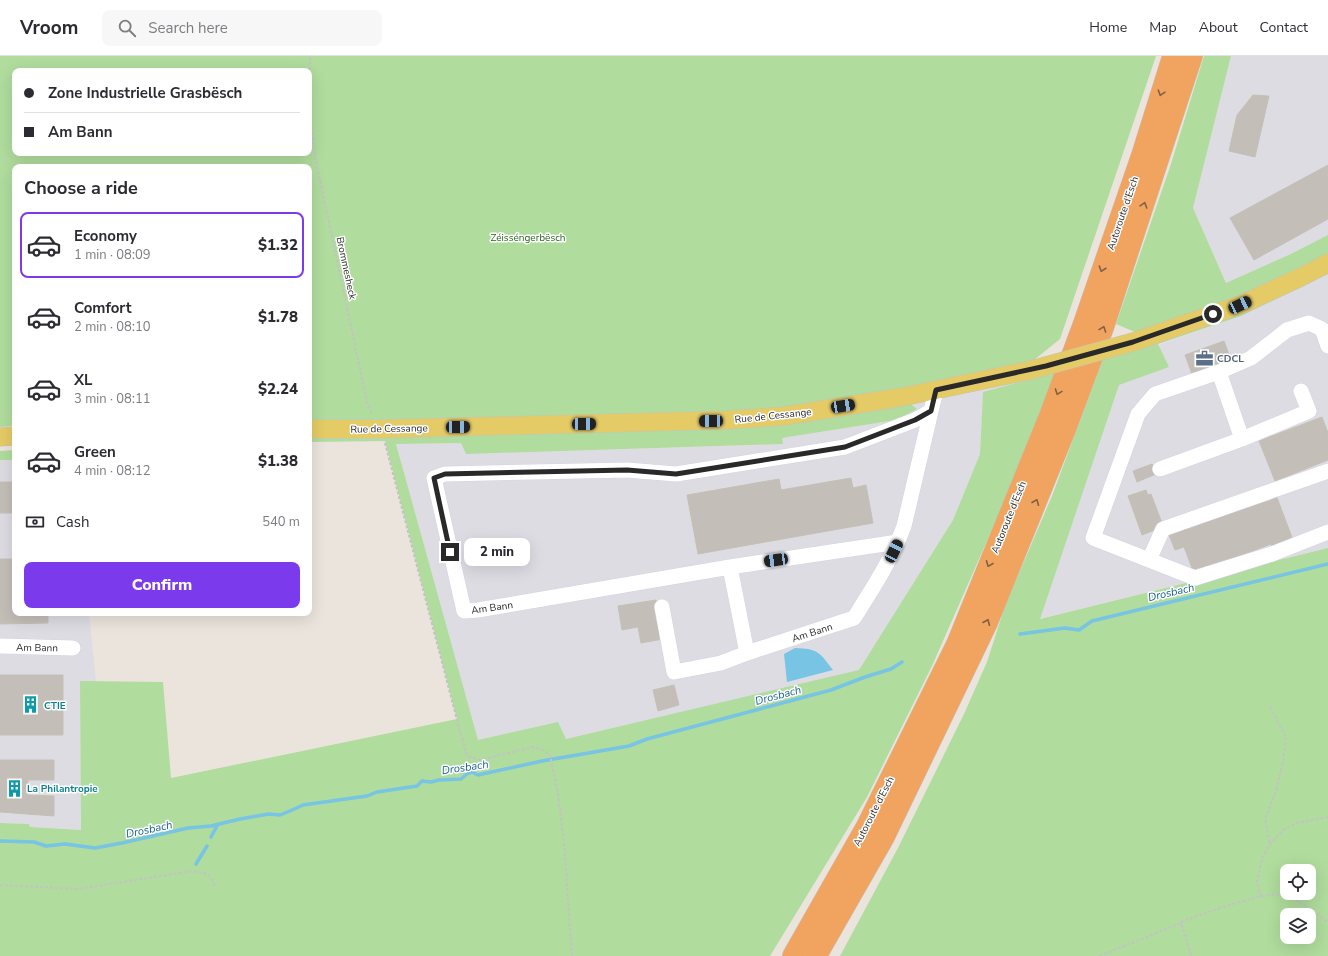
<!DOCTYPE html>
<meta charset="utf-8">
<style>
:root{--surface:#fff;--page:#f7f7f7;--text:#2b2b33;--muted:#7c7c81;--line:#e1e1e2;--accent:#7c3aed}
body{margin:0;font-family:"Nunito Sans",sans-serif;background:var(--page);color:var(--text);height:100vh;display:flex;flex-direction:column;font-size:15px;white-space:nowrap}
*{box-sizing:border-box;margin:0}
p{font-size:13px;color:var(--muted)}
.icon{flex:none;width:22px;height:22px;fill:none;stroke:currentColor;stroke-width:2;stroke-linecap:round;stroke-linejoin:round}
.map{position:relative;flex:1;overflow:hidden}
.drawer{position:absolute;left:12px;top:108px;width:300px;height:452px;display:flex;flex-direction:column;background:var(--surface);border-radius:8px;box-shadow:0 4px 16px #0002}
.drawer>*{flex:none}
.top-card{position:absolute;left:12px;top:12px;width:300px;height:88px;border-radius:8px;box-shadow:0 4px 16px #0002;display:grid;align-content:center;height:88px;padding:0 12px;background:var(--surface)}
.buttons{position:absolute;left:1280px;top:808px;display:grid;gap:8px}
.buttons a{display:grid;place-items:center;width:36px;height:36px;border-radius:8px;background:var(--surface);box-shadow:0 4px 16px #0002;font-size:20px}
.end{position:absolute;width:18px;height:18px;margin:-9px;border:5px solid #292929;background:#fff;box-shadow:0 0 0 2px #fff}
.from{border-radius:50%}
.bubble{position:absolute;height:28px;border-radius:8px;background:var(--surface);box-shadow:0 4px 16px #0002;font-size:13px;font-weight:800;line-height:28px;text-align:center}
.car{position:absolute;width:12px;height:24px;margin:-12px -6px;border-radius:5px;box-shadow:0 0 3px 1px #0007;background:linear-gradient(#222 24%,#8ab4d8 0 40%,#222 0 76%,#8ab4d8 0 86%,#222 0)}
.top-card b{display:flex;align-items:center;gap:14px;height:38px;font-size:15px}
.top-card b+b{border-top:1px solid var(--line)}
.top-card i{width:10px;height:10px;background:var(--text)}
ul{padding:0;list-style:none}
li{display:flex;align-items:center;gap:12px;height:66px;margin:0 8px 6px;padding:0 4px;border:2px solid transparent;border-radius:8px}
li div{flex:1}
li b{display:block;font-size:15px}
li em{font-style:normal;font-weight:800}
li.on{border-color:var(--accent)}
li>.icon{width:36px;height:36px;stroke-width:1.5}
h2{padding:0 12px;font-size:18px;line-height:48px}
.pay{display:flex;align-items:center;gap:10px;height:44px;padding:0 12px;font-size:15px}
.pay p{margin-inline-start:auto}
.cta{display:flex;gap:8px;margin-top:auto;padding:8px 12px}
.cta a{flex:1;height:46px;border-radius:8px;background:var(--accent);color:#fff;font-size:16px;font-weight:800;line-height:46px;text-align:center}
header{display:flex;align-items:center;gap:24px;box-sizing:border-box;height:56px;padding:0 20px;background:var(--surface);border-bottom:1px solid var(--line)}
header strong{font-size:19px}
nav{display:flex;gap:22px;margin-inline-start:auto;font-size:14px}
.search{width:280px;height:36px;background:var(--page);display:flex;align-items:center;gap:10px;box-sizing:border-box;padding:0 14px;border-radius:8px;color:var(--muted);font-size:15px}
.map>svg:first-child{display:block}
</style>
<header>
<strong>Vroom</strong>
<div class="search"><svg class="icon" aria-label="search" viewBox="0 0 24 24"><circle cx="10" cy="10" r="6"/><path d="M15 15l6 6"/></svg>Search here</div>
<nav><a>Home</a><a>Map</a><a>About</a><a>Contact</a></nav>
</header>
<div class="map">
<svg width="1328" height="900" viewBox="0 0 1328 900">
<rect width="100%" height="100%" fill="#eae4dc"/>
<path fill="#dedce3" d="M1231 0H1328V492L1039 563 1119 329 1168 311 1158 289 1241 260 1193 152Z
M1029 324 983 337 980 398 953 464 859 615 566 683 478 685 396 388 461 387 466 398 782 388V382L896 364 902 341Z
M0 404H15V557H89L96 626H80L81 774 30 771 29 768 0 767Z"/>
<path fill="#b0dc9d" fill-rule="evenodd" d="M0 0H1156L1060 283 1034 304 1031 314 902 341 917 353 896 364 782 382 783 388 466 398 461 387 396 388 478 684 558 666 566 683 859 614 953 464 980 398 983 336 1056 316 1008 437 932 610 867 741 770 900H0V767L29 768 30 771 81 774 80 625 163 626 171 722 457 663 385 385 309 386V111H15V370L0 371ZM15 15H309V97H15Z
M1204 0H1231L1193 152 1226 227 1291 198 1328 179V218L1241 260 1158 288 1169 311 1119 329 1040 563 1328 492V900H840L899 790 964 658 987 606 1005 550 1052 440 1103 303 1135 276 1116 268 1171 108ZM1287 815H1309V837H1287ZM1287 859H1309V881H1287Z
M15 394V404H0V395Z"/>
<path fill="#77c4e4" d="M795 592C819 593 819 596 833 614L787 626 784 598Z"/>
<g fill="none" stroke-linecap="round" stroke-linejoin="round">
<path stroke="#77c4e4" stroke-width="3.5" d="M1020 578 1065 572 1079 574 1092 565 1328 508
M211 781 218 768
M0 785 34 786 46 790 65 788 95 792 122 787 188 772 211 770 240 763 269 758 280 759 290 755 303 749 367 740 377 736 417 730 422 725 431 726 439 724 461 723 467 718 472 716 478 719 542 705 629 690 647 683 831 634 865 621 891 613 902 606
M196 808 207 790"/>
</g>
<path fill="#c3beb7" stroke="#c5c0b6" d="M1253 39 1269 40 1255 101 1229 95 1237 59Z
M1328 109V163L1254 204 1230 162Z
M1224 285 1231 304 1192 318 1185 299Z
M1322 361 1328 377V404L1275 425 1259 385Z
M1152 408 1156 418 1137 426 1133 415Z
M851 422 853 432 866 429 873 467 771 485 764 448 783 444 781 434Z
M779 423 783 444 764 448 771 485 698 498 687 439Z
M0 426H15V457H0Z
M1146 434 1148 439 1151 438 1162 467 1160 472 1142 479 1128 440Z
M1276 439 1293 484 1273 492 1271 488 1194 517 1184 491 1175 494 1169 479Z
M0 503H15V557H48V567L0 568Z
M656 544 663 583 641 587 638 571 622 574 618 550Z
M0 619H63V679H0Z
M674 629 679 649 658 655 653 634Z
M0 704H54V724H28V739L54 740V760L0 756Z"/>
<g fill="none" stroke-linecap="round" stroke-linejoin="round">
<defs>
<path id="minor" d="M1328 290 1322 273 1309 267 1287 274 1251 302 1219 316 1155 338 1138 358 1093 482 1195 522 1272 498 1328 476
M1219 316 1242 383
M931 355 915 364 845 391 676 418 627 414 445 418 434 422 464 555 478 554 730 511 747 597 854 562C873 532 892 503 904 470L936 334
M1160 413 1242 383 1309 355 1301 335
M1149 504 1163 473 1328 415
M730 511 898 486
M662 551 674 616 721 607 747 597
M0 590 73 592"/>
<path id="major" d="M1133 286 1240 249 1301 221 1328 207
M309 373H379L727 364 784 360 902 341 1031 314
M0 381 15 380"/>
<path id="highway" d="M793 900 867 770 957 588 1050 359 1084 267 1142 99 1173 0
M816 900 884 781 987 567 1065 374 1103 272 1192 0"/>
</defs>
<use href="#minor" stroke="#d1d4e1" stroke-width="16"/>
<use href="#major" stroke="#c3c3c3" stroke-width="19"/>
<use href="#highway" stroke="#c3c3c3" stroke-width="22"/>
<path stroke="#c3c3c3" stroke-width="2" stroke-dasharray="3 2" stroke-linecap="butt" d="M309 29 310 0
M309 51 315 101 367 346 372 359
M385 387 457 664 467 700 480 704 533 691 543 694 550 699 558 738 564 787 572 900
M1270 651 1286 681 1283 706 1275 738 1265 763 1270 788
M0 829 78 833 192 815C207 817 210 817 215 831
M1261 841 1257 826 1262 802 1270 788 1283 774 1297 767 1328 761
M1099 900 1181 867
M1191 900 1181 866C1200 859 1266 834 1283 839 1299 843 1314 857 1328 866"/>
<use href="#minor" stroke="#fff" stroke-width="15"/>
<use href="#major" stroke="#e5cb66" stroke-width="18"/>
<use href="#highway" stroke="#f1a460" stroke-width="21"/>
<defs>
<path id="major-bridge" d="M1031 314 1133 286"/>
</defs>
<use href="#major-bridge" stroke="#c3c3c3" stroke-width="19" stroke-linecap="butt"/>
<use href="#major-bridge" stroke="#e5cb66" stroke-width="18"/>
</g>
<defs><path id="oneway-chevron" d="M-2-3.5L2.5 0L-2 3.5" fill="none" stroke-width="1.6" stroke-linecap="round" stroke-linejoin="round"/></defs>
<g stroke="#836042">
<use href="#oneway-chevron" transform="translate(1161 37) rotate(108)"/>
<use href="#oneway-chevron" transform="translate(1144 149) rotate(-72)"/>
<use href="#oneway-chevron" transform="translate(1102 213) rotate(109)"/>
<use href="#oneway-chevron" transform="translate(1103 273) rotate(-70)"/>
<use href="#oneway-chevron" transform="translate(1058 336) rotate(110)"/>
<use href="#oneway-chevron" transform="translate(1036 446) rotate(-68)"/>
<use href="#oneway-chevron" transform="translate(989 508) rotate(112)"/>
<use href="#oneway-chevron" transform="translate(987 566) rotate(-67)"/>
</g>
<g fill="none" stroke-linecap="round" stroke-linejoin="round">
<path stroke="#292929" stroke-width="5" d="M450 496 434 422 445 418 627 414 676 418 845 391 915 364 931 355 936 334 1046 310 1133 286 1213 258"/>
</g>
<defs>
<symbol id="office-bare" viewBox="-9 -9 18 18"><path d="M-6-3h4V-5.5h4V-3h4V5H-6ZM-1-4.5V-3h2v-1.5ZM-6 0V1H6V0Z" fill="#5c6f8a" stroke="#fff" stroke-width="2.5" paint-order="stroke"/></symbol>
<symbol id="building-bare" viewBox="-9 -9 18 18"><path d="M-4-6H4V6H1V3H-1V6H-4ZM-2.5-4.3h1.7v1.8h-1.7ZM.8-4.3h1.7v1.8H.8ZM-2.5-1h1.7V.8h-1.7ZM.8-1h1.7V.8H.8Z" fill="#0f9aa8" stroke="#fff" stroke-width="2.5" paint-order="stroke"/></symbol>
</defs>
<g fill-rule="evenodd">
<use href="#office-bare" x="1192" y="290" width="25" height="25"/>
<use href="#building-bare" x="18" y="636" width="25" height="25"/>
<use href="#building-bare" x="2" y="720" width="25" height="25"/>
</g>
<g text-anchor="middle" stroke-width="3" stroke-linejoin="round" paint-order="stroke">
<g font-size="10" fill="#292929" stroke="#fff">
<text transform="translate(1122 157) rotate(-71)" y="4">Autoroute d'Esch</text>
<text transform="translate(347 212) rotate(78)" y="4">Brommesheck</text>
<text transform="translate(773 359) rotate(-6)" y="4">Rue de Cessange</text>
<text transform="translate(389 372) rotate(-1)" y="4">Rue de Cessange</text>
<text transform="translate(1008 461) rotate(-68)" y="4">Autoroute d'Esch</text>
<text transform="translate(492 551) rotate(-8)" y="4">Am Bann</text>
<text transform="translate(812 576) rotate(-18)" y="4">Am Bann</text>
<text transform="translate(37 591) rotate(1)" y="4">Am Bann</text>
<text transform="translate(873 755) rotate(-63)" y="4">Autoroute d'Esch</text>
</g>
<g font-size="10" fill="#2b601f" stroke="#fff">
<text x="528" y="185">Zéisséngerbësch</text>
</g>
<g font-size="10" font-weight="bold" fill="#4e5e75" stroke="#fff" text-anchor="start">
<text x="1217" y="306">CDCL</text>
</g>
<g font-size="10" font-weight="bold" fill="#0d838f" stroke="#fff" text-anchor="start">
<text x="44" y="653">CTIE</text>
<text x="27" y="736">La Philantropie</text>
</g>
<g font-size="11" font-style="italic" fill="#18628e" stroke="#fff">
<text transform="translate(1171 536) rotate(-13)" y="4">Drosbach</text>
<text transform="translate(778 639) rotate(-15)" y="4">Drosbach</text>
<text transform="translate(465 711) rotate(-8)" y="4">Drosbach</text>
<text transform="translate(149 773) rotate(-12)" y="4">Drosbach</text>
</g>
</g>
</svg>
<div class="buttons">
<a><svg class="icon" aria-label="locate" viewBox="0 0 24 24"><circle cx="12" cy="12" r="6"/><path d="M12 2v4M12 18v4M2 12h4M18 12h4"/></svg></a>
<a><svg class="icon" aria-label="layers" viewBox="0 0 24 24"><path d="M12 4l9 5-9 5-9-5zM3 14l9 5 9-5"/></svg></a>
</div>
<i class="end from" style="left:1213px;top:258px"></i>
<i class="end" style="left:450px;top:496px"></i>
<div class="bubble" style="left:464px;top:482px;width:66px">2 min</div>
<i class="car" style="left:1240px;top:249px;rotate:65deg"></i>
<i class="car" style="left:843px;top:350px;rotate:81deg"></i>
<i class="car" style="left:711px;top:365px;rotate:269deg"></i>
<i class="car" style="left:584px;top:368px;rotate:89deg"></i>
<i class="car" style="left:458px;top:371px;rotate:89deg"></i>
<i class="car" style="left:894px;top:495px;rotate:26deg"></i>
<i class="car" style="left:776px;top:504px;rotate:262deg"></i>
<div class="top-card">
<b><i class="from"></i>Zone Industrielle Grasbësch</b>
<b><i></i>Am Bann</b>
</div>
<section class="drawer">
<h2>Choose a ride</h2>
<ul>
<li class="on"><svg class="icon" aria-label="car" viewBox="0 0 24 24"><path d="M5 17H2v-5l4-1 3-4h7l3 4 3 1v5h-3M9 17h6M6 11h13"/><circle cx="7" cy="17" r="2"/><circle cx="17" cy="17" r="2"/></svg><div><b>Economy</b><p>1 min · 08:09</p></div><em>$1.32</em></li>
<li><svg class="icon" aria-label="car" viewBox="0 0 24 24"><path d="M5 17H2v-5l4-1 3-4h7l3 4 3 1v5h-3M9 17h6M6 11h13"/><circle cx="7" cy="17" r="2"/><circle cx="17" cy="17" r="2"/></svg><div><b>Comfort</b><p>2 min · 08:10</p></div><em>$1.78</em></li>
<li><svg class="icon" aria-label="car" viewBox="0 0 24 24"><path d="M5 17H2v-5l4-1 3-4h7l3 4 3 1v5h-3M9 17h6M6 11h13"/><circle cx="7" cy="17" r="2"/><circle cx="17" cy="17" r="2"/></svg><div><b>XL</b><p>3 min · 08:11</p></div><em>$2.24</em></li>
<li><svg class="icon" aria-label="car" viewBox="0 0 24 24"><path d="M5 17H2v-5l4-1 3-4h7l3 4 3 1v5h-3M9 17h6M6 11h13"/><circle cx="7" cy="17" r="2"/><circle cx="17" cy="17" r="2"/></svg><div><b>Green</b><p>4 min · 08:12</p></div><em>$1.38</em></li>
</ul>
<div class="pay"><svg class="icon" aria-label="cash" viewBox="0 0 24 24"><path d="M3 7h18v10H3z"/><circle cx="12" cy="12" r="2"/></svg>Cash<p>540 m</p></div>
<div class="cta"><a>Confirm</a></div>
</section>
</div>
